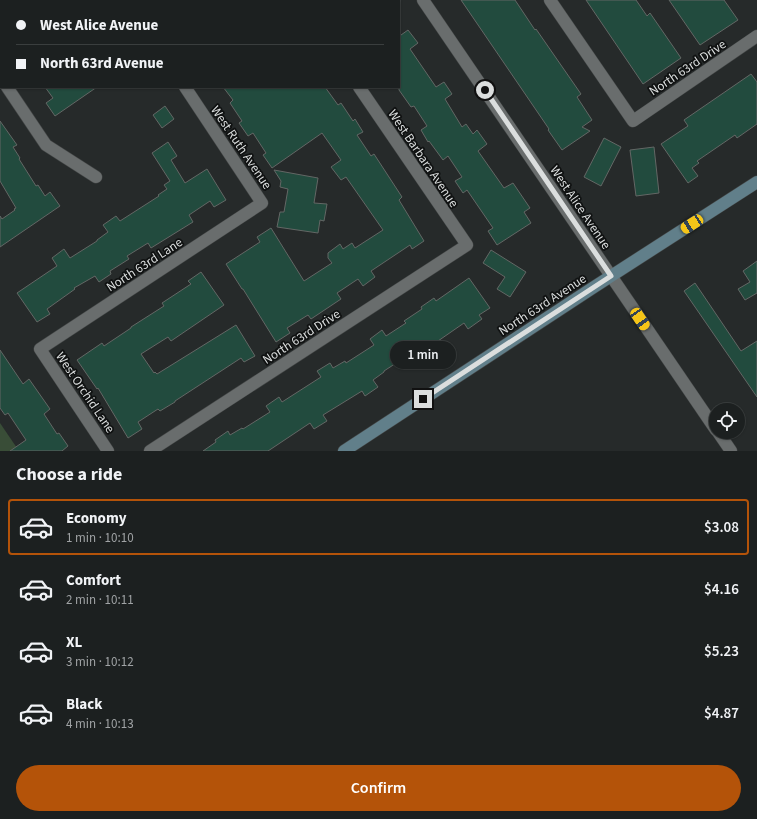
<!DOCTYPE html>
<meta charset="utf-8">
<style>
:root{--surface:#1c2020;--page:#292d2d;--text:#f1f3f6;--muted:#a0a3a5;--line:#3a3e3e;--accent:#b45309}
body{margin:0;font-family:"Source Sans 3",sans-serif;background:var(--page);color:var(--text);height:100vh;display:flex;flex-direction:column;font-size:15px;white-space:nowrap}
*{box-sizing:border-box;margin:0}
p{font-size:13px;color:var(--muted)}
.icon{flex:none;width:22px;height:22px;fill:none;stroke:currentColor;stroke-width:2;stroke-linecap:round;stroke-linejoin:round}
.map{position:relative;height:451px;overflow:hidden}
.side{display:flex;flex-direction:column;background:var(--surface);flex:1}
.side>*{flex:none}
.banner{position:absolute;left:0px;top:0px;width:400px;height:88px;box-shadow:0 1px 3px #0004,0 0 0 1px var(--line);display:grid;align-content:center;height:88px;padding:0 16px;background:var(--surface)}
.fabs{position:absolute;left:709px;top:403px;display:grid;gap:8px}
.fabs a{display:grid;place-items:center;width:36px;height:36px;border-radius:50%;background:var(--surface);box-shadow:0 1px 3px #0004,0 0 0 1px var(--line);font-size:20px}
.end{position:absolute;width:18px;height:18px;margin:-9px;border:5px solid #dbdede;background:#111;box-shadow:0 0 0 2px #111}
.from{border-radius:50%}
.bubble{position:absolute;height:28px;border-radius:14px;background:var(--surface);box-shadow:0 1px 3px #0004,0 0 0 1px var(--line);font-size:13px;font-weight:600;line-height:28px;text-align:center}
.car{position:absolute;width:12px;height:24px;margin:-12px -6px;border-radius:5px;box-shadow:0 0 3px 1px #0007;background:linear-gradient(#f5c518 24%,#345 0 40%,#f5c518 0 76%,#345 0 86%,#f5c518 0)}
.banner b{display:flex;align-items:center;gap:14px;height:38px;font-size:15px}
.banner b+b{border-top:1px solid var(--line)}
.banner i{width:10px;height:10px;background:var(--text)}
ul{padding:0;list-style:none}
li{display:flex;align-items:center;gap:12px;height:56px;margin:0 8px 6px;padding:0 8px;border:2px solid transparent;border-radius:4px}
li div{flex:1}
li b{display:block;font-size:15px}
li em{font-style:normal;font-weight:600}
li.selected{border-color:var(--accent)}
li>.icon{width:36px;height:36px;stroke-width:1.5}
h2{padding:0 16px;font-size:18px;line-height:48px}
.primary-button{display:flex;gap:8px;margin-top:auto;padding:8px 16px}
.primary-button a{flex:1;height:46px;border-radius:24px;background:var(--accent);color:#fff;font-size:16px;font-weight:600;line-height:46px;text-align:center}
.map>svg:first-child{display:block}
</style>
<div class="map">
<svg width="757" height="451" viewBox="0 0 757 451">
<rect width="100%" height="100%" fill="#262a2a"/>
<path fill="#394d37" d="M0 423 19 451H0Z"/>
<path fill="#224b3e" stroke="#636765" d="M461 0H515L535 30 536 29 581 94 577 97 592 120 582 127 590 131 562 150 548 130 549 129Z
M586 0H636L647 16 650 13 681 58 643 84Z
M669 0H724L738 20 700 45Z
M408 30 418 43 410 49 436 87 444 82 452 94 445 99 462 127 466 124 473 134 477 130 487 144 478 151 504 188 513 183 530 208 524 212 531 223 497 245 488 231 493 228 467 190 463 193 455 181 462 177 448 156 443 160 429 141 428 142 421 130 427 126 414 106 411 107 399 90V32L401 35Z
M751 74 757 82V124L737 138 735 135 697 161 699 163 692 168 698 176 688 183 661 144 688 126 684 120Z
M45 87H97L55 116 46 103 53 98Z
M223 87H325L338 105 341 103 353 121 355 119 363 132 357 135 371 156 374 154 402 197 399 200 424 241 412 249 410 245 371 271 375 277 363 286 358 279 337 293 341 299 311 319 308 315 287 328 290 333 276 342 243 289H242L226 264 260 242 257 237 271 228 304 281 332 263 328 258V253L340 244 343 249 352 243 355 248 383 230 346 177 341 180 331 167 341 160 322 133 272 168 263 155 266 153 253 133 248 136 239 123 242 121 230 103 233 100Z
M165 106 174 119 162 128 153 115Z
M0 121 17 145 13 147 20 158 19 159 36 186 38 185 45 196 50 192 60 206 0 247V216L2 219 15 210 14 209 16 208 0 181Z
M604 138 621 147 601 186 584 177Z
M168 142 177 156 171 160 185 183 207 169 226 200 214 207 210 201 189 215 193 222 151 248 148 243 127 256 129 259 110 271 111 274 99 282 95 276 74 288 75 289 47 309 50 314 37 322 17 293 57 266 52 258 64 249 70 258 97 241V240L108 232 103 225 116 216 120 221 159 196 158 195 167 189 164 185 170 181 152 153Z
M654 147 659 193 636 196 630 150Z
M274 170 318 178 314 203 327 204 324 221 320 220 318 233 277 227 280 212H284L288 189 280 187 281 181Z
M491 250 526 272 510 297 497 289 505 277 483 263Z
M757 261V293L745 300 738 289 750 282 743 271Z
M201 272 224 305 171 341 168 337 141 354 154 373 155 372 157 374 236 325 255 356 244 362 241 358 175 401V402L160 411 158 409 138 422 142 429 128 438 98 388 97 389 77 360 102 343 104 346 131 328V327L164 306 162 303 191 284 188 281Z
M469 278 490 308 479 315 482 319 468 329 464 323 438 341 428 348 431 352 417 363 410 354 384 371V372L373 380 378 387 365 396 362 391 323 415 327 421 314 429 310 423 268 451H203L216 442 215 440 228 431 230 435 242 428 243 429 270 412 266 406 279 397 282 402 321 377 317 371 330 363 333 368 345 361 346 363 374 345 370 339 382 330 386 336 406 323 404 321 422 309 421 307 434 298 436 301Z
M695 283 741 351 757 341V397L684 291Z
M0 350 23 384 29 379 50 409 44 414 57 434 59 433 68 446 62 451H10L26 440 8 413 5 415 0 408Z"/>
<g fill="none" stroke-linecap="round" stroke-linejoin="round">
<defs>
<path id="street" d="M126 0V1
M300 0 301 1
M423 0 716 430
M550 0 633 121 757 36
M253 1 255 0
M0 76 1 78
M7 87 46 145 96 177
M718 432 731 451
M108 451 40 349 262 203 185 87
M150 451 467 245 359 87"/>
<path id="secondary" d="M344 451 594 287 757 182"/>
</defs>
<use href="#street" stroke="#444747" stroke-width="13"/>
<use href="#secondary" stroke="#444747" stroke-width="13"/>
<use href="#street" stroke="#696d6d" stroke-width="12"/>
<use href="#secondary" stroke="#617f8a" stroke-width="12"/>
</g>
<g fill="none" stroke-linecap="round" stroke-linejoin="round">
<path stroke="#dbdede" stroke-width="5" d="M423 399 611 276 485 90"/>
</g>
<g text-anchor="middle" stroke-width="3.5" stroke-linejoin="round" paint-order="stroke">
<g font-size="13" fill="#dbdede" stroke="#101212">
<text transform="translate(687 67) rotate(-34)" y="5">North 63rd Drive</text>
<text transform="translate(242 147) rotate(56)" y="5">West Ruth Avenue</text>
<text transform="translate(424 158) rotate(56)" y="5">West Barbara Avenue</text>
<text transform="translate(581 207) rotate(56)" y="5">West Alice Avenue</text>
<text transform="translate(144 264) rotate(-33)" y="5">North 63rd Lane</text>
<text transform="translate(542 304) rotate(-33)" y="5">North 63rd Avenue</text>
<text transform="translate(301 336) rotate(-33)" y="5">North 63rd Drive</text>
<text transform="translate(86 392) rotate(56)" y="5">West Orchid Lane</text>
</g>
</g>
</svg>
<div class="fabs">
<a><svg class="icon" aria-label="locate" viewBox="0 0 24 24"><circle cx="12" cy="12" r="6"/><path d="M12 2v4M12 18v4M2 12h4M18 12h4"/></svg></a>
</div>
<i class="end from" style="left:485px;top:90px"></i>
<i class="end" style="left:423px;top:399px"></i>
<div class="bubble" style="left:390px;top:341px;width:66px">1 min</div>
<i class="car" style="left:692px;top:224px;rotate:237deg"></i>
<i class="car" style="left:640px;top:319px;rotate:146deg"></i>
<div class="banner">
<b><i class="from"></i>West Alice Avenue</b>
<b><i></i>North 63rd Avenue</b>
</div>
</div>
<section class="side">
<h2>Choose a ride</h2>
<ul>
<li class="selected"><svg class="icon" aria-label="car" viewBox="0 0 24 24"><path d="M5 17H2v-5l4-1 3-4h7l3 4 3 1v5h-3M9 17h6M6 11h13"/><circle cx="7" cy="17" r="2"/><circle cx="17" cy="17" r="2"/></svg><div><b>Economy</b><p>1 min · 10:10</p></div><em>$3.08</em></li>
<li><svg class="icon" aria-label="car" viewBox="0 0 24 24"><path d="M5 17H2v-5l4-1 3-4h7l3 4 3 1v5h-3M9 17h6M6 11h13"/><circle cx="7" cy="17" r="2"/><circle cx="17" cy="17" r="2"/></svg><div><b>Comfort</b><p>2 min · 10:11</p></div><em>$4.16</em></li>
<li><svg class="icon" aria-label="car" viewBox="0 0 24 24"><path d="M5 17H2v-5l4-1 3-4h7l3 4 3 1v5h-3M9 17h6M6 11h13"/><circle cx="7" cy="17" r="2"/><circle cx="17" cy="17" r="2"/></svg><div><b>XL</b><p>3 min · 10:12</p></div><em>$5.23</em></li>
<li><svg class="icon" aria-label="car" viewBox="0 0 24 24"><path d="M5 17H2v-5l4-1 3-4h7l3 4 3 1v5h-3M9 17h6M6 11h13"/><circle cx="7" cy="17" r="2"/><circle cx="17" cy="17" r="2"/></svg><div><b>Black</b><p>4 min · 10:13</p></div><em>$4.87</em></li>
</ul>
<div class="primary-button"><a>Confirm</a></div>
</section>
